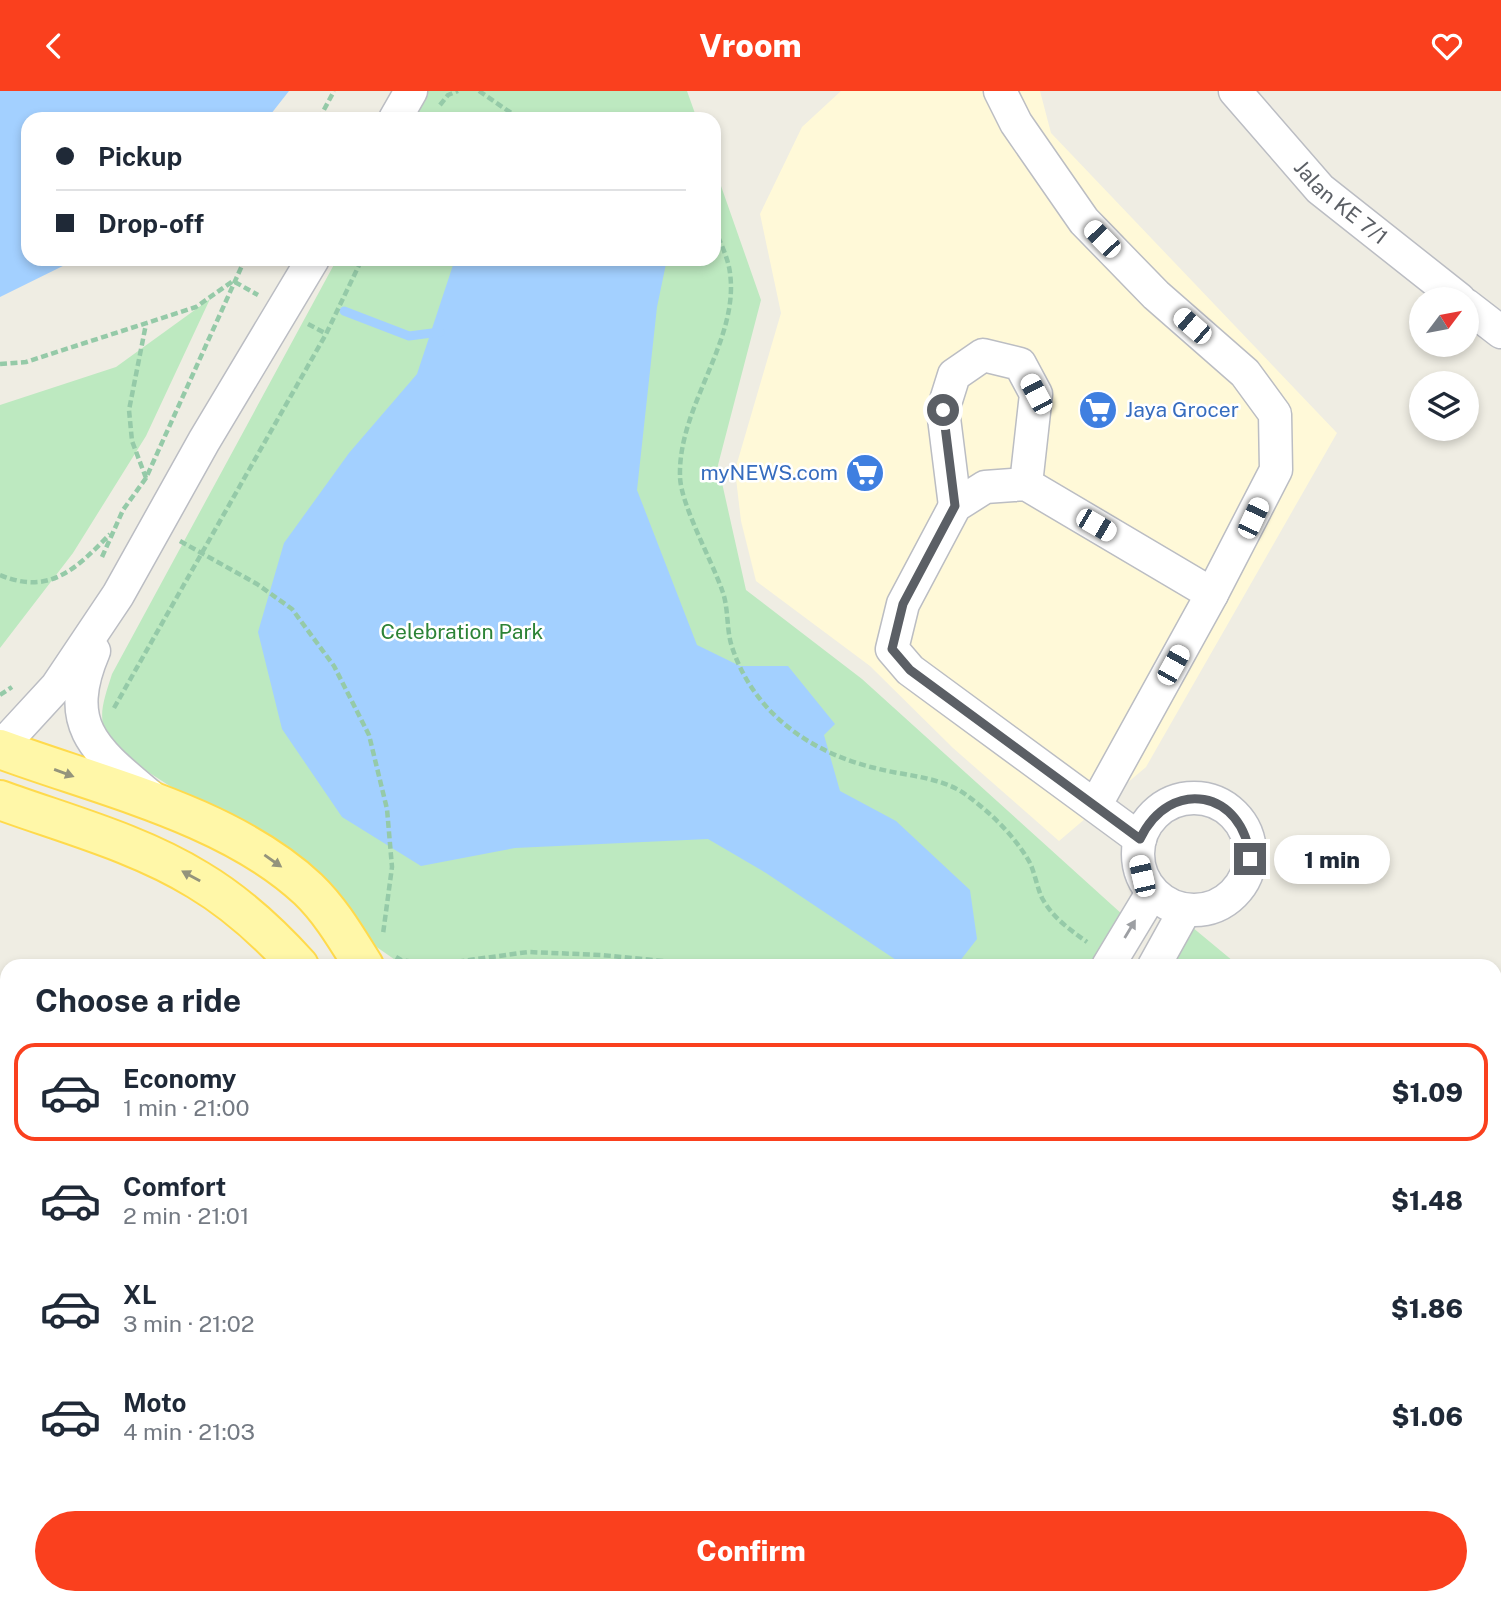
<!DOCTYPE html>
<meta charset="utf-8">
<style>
:root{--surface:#fff;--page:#f6f6f7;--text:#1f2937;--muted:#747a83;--line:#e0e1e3;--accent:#fa401e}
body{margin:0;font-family:"Public Sans",sans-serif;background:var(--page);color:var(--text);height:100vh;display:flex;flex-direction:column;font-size:26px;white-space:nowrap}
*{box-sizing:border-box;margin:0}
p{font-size:23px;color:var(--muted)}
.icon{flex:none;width:38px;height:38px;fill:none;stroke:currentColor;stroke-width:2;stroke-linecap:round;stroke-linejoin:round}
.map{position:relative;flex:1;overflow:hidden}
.drawer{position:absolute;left:0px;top:868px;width:1502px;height:646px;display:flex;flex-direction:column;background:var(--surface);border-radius:21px 21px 0 0;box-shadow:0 4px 10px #0003}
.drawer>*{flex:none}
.guide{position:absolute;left:21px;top:21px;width:700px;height:154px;border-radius:21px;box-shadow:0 4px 10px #0003;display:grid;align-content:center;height:154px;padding:0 35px;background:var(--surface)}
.needle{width:46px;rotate:58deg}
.tools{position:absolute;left:1409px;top:196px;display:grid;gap:14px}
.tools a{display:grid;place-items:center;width:70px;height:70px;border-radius:50%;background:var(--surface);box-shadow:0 4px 10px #0003;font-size:35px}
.end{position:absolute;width:32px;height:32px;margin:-16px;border:9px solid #5b5f65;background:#fff;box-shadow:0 0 0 4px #fff}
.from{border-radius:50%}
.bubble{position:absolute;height:49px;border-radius:24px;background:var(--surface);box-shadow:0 4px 10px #0003;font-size:23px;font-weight:800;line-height:49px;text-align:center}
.car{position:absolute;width:21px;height:42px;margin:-21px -10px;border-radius:9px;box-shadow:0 0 5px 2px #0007;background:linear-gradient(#fff 24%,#345 0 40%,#fff 0 76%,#345 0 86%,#fff 0)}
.guide b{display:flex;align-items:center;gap:24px;height:66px;font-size:26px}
.guide b+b{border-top:2px solid var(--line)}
.guide i{width:18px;height:18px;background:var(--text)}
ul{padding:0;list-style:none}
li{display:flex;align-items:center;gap:21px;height:98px;margin:0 14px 10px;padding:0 21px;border:4px solid transparent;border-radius:21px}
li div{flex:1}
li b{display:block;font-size:26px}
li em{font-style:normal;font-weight:800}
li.on{border-color:var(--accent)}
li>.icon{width:63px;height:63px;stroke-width:1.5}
h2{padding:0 35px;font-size:32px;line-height:84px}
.cta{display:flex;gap:14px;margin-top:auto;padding:14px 35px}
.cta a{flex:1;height:80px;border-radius:42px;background:var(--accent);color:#fff;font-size:28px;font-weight:800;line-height:80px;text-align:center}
header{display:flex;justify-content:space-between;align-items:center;height:91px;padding:0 35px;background:var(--accent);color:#fff;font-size:32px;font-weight:800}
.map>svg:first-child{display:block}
</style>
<header><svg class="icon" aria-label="back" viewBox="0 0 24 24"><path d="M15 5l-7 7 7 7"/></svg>Vroom<svg class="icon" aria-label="heart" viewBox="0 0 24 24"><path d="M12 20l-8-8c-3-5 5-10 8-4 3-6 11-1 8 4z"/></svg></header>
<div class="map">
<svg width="1501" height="1513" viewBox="0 0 1501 1513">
<rect width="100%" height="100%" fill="#efede3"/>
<path fill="#fff9d8" d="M841 0H1040L1051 42 1337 342 1146 676 1059 750 953 657 870 575 756 490 741 430 735 379 781 222 760 123 802 36Z"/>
<path fill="#bde9c0" d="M427 0H687L697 28H412Z
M714 75 761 209 718 374 746 499 862 588 1123 824 1093 875H404L365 848 299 778 120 663C94 633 101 618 112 583L337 168H714Z
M210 208 146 345 73 462 0 557V314L116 276Z
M1192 836 1239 875H1169Z
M1494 1086 1501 1091V1410L1494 1404Z"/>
<path fill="#a3d0ff" d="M0 0H289L267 28H28V168H77L0 206Z
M455 168H667L657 216 637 399 697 554 740 575H788L835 633 824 644 840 700 896 730 970 799 977 848 956 875H905L766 782 708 748 515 757 421 775 342 726 282 638 258 541 284 452 349 362 417 283Z
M1494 1124 1501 1129V1192L1495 1186Z"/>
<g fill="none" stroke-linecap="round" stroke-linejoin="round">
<path stroke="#a3d0ff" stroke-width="9" d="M344 220 409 245 440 241"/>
<defs>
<g id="minor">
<path d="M1000 0 1016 32 1084 130 1156 204 1245 282 1275 323 1276 379 1212 503"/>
<path id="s1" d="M1235 0 1320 98 1459 208"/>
<path d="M395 28 411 0"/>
<path d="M1466 214 1501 241"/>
<path d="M955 415 943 319 954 284 983 264 1020 273 1036 303 1026 393"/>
<path d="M94 560C62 635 95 659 150 705"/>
<path d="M0 657 57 595 118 504 204 350 313 168"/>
<circle cx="1194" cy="763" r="56"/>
<path d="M1095 715 1212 503 1026 393 985 396 955 415 903 513 892 558 910 579 1140 748"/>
<path d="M1108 875 1152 802"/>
<path d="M1154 875 1185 819"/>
<path d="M0 986H7"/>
<path d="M1494 1419 1501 1425"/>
<path d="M1494 1492 1501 1499"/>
<path d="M618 1507 619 1513"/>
<path d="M1099 1507 1109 1513"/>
<path d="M1162 1513 1166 1507"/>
<path d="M1207 1513 1211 1507"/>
</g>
<path id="major" d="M0 658C100 695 229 724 308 798 331 820 347 848 364 875
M0 709C66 733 138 752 198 789 235 811 270 843 299 875
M472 1507 473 1513
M526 1507 528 1513"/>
</defs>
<use href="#minor" stroke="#bbbdc3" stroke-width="35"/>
<use href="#major" stroke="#ffda4c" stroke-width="42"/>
<path stroke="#95caa8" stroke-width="4.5" stroke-dasharray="7 3.5" stroke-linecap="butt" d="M479 0 520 28
M440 14 448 4 458 0
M319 28 334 0
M650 28H665
M714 136C719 149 726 162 729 176 743 246 678 313 680 385 680 412 712 470 722 499 729 517 726 538 732 556 754 623 812 663 879 678 907 685 941 686 965 703 990 721 1015 745 1030 772 1035 783 1037 796 1042 807 1053 827 1069 838 1087 851
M308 233 325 242
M0 273 26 271 196 216 233 190 258 204
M146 387 132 350 129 319 146 233
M180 450 257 493 292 518 334 575 369 644 387 718 392 776 383 843
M102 466 123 419 146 387 245 168
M0 484C50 505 77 477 110 443
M0 604 12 596
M114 617 326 243 362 168
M396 866 401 869 433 874 528 861 602 864 712 875
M1494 1118 1501 1123"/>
<use href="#minor" stroke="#fff" stroke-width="32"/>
<use href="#major" stroke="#fff7a8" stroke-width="38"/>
</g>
<defs><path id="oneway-solid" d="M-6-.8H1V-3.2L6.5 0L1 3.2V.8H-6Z" transform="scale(1.75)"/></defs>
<g fill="#94947c">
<use href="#oneway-solid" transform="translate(64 682) rotate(20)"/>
<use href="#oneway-solid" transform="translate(273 770) rotate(35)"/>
<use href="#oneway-solid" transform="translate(191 785) rotate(-151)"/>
</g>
<use fill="#9d9fa3" href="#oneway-solid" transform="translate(1130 838) rotate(-59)"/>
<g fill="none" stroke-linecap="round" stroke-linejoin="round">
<path stroke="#5b5f65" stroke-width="9" d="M943 319 955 415 903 513 892 558 910 579 1140 748C1170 685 1244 699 1250 768"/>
</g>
<defs>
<symbol id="supermarket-disc" viewBox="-11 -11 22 22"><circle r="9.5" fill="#3f7fe0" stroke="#fff"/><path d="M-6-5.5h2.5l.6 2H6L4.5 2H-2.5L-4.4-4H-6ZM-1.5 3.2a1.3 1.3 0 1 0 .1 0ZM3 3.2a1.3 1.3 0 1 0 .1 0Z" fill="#fff"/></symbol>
</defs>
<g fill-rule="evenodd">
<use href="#supermarket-disc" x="1076" y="297" width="44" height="44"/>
<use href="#supermarket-disc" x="843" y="360" width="44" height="44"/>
</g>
<g text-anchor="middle" stroke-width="5" stroke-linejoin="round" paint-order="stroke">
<g font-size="21" fill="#5b5f65" stroke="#fff">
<text dy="7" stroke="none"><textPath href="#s1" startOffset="154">Jalan KE 7/1</textPath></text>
</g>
<g font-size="21" fill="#366cbe" stroke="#fff" text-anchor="start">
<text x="1125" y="326">Jaya Grocer</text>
<text x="838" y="389" text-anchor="end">myNEWS.com</text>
</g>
<g font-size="21" fill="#2c8337" stroke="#fff">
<text x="462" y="548">Celebration Park</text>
</g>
</g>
</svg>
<div class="tools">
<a><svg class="needle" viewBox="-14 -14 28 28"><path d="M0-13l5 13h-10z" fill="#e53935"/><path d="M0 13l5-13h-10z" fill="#747a83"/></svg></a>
<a><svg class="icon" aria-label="layers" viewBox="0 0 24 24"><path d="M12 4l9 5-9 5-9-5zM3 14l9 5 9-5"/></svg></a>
</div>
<i class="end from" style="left:943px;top:319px"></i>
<i class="end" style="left:1250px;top:768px"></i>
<div class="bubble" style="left:1274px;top:744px;width:116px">1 min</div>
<i class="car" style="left:1102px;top:148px;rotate:316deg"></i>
<i class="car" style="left:1192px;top:235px;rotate:311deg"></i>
<i class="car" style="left:1036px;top:303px;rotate:332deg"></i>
<i class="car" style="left:1253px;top:427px;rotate:25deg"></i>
<i class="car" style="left:1096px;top:434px;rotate:120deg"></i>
<i class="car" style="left:1173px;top:574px;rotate:29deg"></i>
<i class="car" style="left:1142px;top:785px;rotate:347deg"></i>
<div class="guide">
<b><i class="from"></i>Pickup</b>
<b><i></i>Drop-off</b>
</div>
<section class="drawer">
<h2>Choose a ride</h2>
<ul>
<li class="on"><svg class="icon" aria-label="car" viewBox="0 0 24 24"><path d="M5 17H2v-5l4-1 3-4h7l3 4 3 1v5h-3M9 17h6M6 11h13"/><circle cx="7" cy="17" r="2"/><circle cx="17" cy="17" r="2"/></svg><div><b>Economy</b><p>1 min · 21:00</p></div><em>$1.09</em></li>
<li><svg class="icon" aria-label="car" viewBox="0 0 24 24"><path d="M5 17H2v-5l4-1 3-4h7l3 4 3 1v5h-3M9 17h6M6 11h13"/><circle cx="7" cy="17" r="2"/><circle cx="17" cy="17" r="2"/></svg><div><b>Comfort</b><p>2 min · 21:01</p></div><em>$1.48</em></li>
<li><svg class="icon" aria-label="car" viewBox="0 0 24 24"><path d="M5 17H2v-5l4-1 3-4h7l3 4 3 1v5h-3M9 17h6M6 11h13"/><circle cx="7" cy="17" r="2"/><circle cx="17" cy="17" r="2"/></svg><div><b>XL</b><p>3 min · 21:02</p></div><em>$1.86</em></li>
<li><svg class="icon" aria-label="car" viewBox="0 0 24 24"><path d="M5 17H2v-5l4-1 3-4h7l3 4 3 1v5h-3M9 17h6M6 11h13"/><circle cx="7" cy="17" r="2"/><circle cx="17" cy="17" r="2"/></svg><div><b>Moto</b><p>4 min · 21:03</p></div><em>$1.06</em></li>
</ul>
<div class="cta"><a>Confirm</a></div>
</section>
</div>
